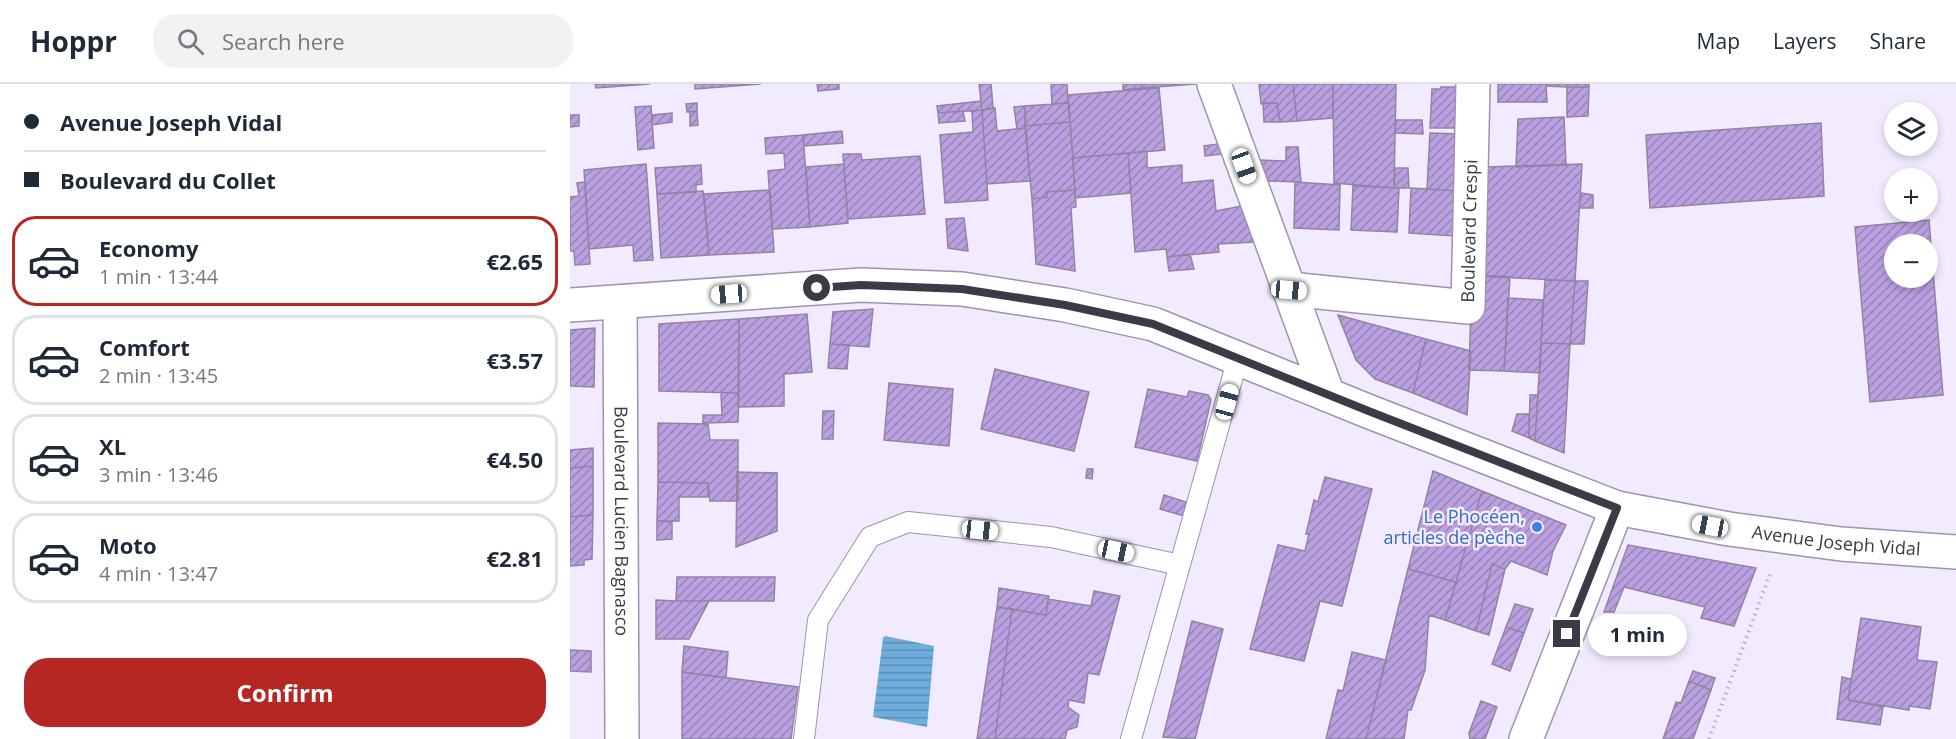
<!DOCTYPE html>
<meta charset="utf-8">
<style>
:root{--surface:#fff;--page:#f2f2f3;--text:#1f2937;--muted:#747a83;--line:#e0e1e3;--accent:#b62723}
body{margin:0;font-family:"Open Sans",sans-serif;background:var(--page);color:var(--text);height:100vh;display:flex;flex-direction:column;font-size:22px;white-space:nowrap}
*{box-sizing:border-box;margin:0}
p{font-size:20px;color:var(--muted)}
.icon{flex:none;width:33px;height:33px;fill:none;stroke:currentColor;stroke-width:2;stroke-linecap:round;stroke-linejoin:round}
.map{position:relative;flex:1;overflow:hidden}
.panel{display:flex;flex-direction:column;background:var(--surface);width:570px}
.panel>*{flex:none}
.hud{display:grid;align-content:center;height:132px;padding:0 24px;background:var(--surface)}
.buttons{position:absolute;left:1314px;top:18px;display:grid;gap:12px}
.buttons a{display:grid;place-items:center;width:54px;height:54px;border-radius:50%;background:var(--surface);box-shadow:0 3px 9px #0003;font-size:30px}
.end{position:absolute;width:27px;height:27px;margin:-14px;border:8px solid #3e3946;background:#fff;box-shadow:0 0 0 3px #fff}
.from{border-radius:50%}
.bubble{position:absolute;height:42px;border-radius:21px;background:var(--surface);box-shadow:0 3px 9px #0003;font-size:20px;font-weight:700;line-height:42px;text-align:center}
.car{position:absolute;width:18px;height:36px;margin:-18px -9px;border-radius:8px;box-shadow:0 0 4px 2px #0007;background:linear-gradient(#fff 24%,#345 0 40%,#fff 0 76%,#345 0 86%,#fff 0)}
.hud b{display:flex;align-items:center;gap:21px;height:57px;font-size:22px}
.hud b+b{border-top:2px solid var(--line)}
.hud i{width:15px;height:15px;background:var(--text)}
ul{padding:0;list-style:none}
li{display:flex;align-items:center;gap:18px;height:90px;margin:0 12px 9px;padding:0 12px;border:3px solid var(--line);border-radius:24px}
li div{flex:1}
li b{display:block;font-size:22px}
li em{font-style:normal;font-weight:700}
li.selected{border-color:var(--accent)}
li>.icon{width:54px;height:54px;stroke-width:1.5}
.button{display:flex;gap:12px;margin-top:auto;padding:12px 24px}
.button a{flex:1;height:69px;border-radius:24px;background:var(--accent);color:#fff;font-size:24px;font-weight:700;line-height:69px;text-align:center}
header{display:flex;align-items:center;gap:36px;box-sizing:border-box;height:84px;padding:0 30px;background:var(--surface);border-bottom:2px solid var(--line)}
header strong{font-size:28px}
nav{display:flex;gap:33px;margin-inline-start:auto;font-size:21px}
.search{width:420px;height:54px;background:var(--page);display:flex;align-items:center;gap:15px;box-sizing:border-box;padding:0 21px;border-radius:24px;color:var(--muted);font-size:22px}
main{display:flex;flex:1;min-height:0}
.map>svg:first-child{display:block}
</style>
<header>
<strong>Hoppr</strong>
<div class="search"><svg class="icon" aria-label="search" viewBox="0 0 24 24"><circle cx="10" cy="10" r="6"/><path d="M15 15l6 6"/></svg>Search here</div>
<nav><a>Map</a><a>Layers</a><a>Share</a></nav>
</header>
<main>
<section class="panel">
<div class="hud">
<b><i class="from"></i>Avenue Joseph Vidal</b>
<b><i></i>Boulevard du Collet</b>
</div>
<ul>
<li class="selected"><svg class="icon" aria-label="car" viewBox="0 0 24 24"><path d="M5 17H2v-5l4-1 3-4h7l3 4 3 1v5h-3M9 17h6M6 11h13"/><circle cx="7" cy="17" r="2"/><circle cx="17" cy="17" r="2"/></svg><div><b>Economy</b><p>1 min · 13:44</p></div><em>€2.65</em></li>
<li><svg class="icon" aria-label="car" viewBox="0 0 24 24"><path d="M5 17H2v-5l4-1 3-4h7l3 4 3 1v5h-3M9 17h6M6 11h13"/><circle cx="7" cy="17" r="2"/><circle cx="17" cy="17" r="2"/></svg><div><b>Comfort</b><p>2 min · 13:45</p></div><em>€3.57</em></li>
<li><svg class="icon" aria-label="car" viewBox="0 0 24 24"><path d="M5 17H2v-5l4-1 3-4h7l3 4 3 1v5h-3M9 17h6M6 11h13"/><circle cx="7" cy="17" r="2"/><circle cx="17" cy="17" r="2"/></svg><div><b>XL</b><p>3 min · 13:46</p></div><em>€4.50</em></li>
<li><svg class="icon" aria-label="car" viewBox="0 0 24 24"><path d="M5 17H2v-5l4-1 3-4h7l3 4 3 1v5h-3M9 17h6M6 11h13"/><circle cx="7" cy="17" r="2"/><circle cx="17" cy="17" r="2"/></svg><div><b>Moto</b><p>4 min · 13:47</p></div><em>€2.81</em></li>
</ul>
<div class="button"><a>Confirm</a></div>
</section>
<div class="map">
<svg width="1386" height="655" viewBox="0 0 1386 655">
<defs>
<pattern id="water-rules" width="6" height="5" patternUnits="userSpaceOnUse" patternTransform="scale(1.5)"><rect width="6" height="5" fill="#6faddd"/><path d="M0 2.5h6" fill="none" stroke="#5d8eb5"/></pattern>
<pattern id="building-hatch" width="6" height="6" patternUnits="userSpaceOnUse" patternTransform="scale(1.5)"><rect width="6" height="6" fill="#bba0e1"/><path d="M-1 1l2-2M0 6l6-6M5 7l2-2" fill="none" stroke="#9983b8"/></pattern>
</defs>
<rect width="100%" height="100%" fill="#f2eafe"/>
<path fill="url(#water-rules)" d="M315 552 364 562 357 643 303 633 313 554Z"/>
<path fill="url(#building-hatch)" stroke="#9084a3" stroke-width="1.5" fill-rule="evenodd" d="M25 0H80L26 4Z
M125 0H191L125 5Z
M247 0H269V5L248 7Z
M409 0H421L423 24 412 26Z
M481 0H497L498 19 482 20Z
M553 0H571L572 4 553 6Z
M571 0H626L572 4Z
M689 0H723L727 37 710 38 707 19 691 20Z
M723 0H763V34L727 37Z
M763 0H826L824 104 764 99Z
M928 0H976L977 18H928Z
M976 0H1019V3H997L976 2Z
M871 3H891L890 44H860L862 5H870Z
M997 3H1019L1018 32 997 33Z
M589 4 595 66 503 74 498 11Z
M411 17 412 26 368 29 367 22Z
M127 19V27L117 28 116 20Z
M498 19 500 38 455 42V22Z
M693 19H707L710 38H694Z
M81 22 84 64 68 66 65 23Z
M455 22 456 44 447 45 444 23Z
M425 24 427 47 456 44 460 97 417 100 412 26Z
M412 26 418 116 375 119 370 51 403 48 402 27Z
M127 27 128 41 120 42V28Z
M393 27 395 37 369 39 368 29Z
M102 29V38L82 41V31Z
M0 31H9V42L0 43Z
M994 33 996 81 946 83 948 35Z
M826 36H852L853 50 825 49Z
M500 38 505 106 477 108V113L462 115 455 42Z
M1251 39 1254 112 1080 124 1076 51Z
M272 47 273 59 234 62 233 51Z
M860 49 889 50 887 107 857 105Z
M233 51 240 143 202 145 198 87 215 85 214 69 196 70 195 54Z
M648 60 652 70 635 72 634 62Z
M716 63H728L731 98 696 97 688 76 716 77Z
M577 67V84L612 81V99L643 96 646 127 671 122 684 158 648 160 649 168 597 173 596 165 565 168 558 69Z
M558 69 561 109 505 114 503 74Z
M273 70H291L292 76 350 72 355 130 278 135Z
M76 80 83 176 64 177 63 161 19 165 14 86Z
M274 80 278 139 240 143 236 83Z
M1012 80 1005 197 908 192 914 83Z
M131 81 132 100 126 101V108L87 110 85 84Z
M825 84H838L839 104H824Z
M15 98 20 180 5 181 4 167H0V113L9 112 7 99Z
M725 98 770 101 769 146 724 144Z
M783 102 829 104 827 148 781 146Z
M841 104 887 107 885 152 839 149Z
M200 106 204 168 139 171 134 110Z
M505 106 506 123 501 124 505 187 466 180 462 115 477 113V108Z
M133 107 139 171 91 174 87 110Z
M1011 109 1023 111V124H1009Z
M394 134 398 167 378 164 376 135Z
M1359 136 1373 311 1300 318 1285 143ZM1324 160H1358V194H1324Z
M620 170 624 185 599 187 597 173Z
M902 191 940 193 934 287 899 286Z
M975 196 1005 197 1000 260 971 259Z
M1005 197H1018L1014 260H1000Z
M938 214 973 216 970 289 934 287Z
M303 225 299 263 260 260 263 228Z
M237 230 242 288 214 290V322L168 323 169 235Z
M768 231 856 255 843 309 805 295 786 276Z
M169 235V309L89 307V240Z
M25 244 24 303 0 302V246Z
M856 255 901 267 897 331 843 309Z
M971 259 1000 260 994 369 965 357Z
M260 260 279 261 277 285 258 284Z
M425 285 519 308 504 367 411 345Z
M319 299 383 305 379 362 314 356Z
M578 305 617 313 619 307 638 311 641 316 627 377 565 363Z
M151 309H169L168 338 133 339V331H152Z
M960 311H968L965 357 959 354Z
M253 327H264L263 355H252Z
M947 330H959V354L942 347Z
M88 339 138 340 140 356H168V417H140L138 399 88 398Z
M23 364V382L0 384V366Z
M23 382V431L0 433V384Z
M517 385H523L522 395 516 394Z
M863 387 912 407 886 498 838 485Z
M167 388 207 389V447L166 463Z
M755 393 802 405 772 522 750 517 734 577 680 565 708 461 735 467 739 450H736L744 416 748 418Z
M88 398 138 399V413H109V437H87Z
M912 407 996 441 983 467 977 491 941 477 935 485 922 480 906 547 875 536Z
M594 411 616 418 614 432 590 425Z
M23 431 22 475 14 476V481L0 482V433Z
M87 437 102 438V455L87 456Z
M1058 461 1186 484 1164 542 1131 534 1135 523 1054 503 1044 528H1034Z
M922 480 935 485 919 551 906 547Z
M838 485 886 498 875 536 859 531 855 586 841 626H838L834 655H796Z
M107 493H205L204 517H106Z
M429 504 479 512 476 531 427 523Z
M524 507 550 512 529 591 518 589 514 619 499 616 498 623 509 631 507 643 497 646 495 655H425L442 525 476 531 478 515 521 522Z
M86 516 106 517H139L119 555H86Z
M945 520 963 525 954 549 936 543Z
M427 523 442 525 425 655H407Z
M1291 534 1351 543 1347 576 1367 578 1360 625 1339 622V626L1278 616Z
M622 537 653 545 625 655 593 653Z
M936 543 954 549 940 587 922 580Z
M114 562 158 568 156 594 112 588Z
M0 566 21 567V588L0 587Z
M782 568 816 576 796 655H756L768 606 773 607Z
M1123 587 1145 594 1141 606 1119 597Z
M112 588 228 603 221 655H112Z
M1272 593 1281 595 1278 616 1313 623 1310 641 1267 635Z
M1119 597 1141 606 1123 655H1093L1106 618 1111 619Z
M911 617 927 623 915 655H900L899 649Z"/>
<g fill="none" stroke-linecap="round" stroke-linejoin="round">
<defs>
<path id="service" d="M234 655 248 536 300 453 338 438 481 453 610 481
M561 655 668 274"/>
<g id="minor">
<path d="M644 0 758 311"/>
<path id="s1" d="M719 205 898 223 903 0"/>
<path id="s2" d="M50 218 52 655"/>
<path d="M956 655 1047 424"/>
</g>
<g id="tertiary">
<path id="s3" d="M0 221 291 201 392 205 495 221 583 240 800 328 1047 424 1159 445 1271 460 1386 468"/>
</g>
</defs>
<use href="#service" stroke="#9e92b1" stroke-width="22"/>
<use href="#minor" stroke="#9e92b1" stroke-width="36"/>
<use href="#tertiary" stroke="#9e92b1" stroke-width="36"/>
<path stroke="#b8b1c2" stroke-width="4" stroke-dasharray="1.5 4.5" stroke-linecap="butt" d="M1139 655 1200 490"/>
<use href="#service" stroke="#fff" stroke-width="20"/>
<use href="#minor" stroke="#fff" stroke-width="33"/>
<use href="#tertiary" stroke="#fff" stroke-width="33"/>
</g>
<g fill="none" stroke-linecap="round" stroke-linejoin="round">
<path stroke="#3e3946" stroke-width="8" d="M247 204 291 201 392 205 495 221 583 240 801 328 1047 424 997 550"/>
</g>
<circle fill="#3f7fe0" stroke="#f2eafe" stroke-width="2" cx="967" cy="443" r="6"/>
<g text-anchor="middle" stroke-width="5" stroke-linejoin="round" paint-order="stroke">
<g font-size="18" fill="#3e3946" stroke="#f2eafe">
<text dy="6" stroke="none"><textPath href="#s1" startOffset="256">Boulevard Crespi</textPath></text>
<text dy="6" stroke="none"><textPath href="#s2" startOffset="219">Boulevard Lucien Bagnasco</textPath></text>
<text dy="6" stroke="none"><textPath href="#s3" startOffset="1308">Avenue Joseph Vidal</textPath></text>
</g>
<g font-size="18" fill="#366cbe" stroke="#f2eafe" text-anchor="end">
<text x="955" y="439">Le Phocéen,<tspan x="955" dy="21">articles de pèche</tspan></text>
</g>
</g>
</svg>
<div class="buttons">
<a><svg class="icon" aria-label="layers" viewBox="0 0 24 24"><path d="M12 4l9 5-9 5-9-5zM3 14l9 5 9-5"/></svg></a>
<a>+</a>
<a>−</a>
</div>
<i class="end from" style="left:247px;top:204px"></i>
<i class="end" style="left:997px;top:550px"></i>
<div class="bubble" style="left:1018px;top:530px;width:99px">1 min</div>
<i class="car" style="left:674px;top:82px;rotate:160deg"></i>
<i class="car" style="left:719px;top:206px;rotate:95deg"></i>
<i class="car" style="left:159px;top:210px;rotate:266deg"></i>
<i class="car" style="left:657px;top:318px;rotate:15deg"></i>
<i class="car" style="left:1140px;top:442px;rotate:281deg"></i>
<i class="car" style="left:410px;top:446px;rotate:96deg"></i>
<i class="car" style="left:546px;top:467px;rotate:102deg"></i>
</div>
</main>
